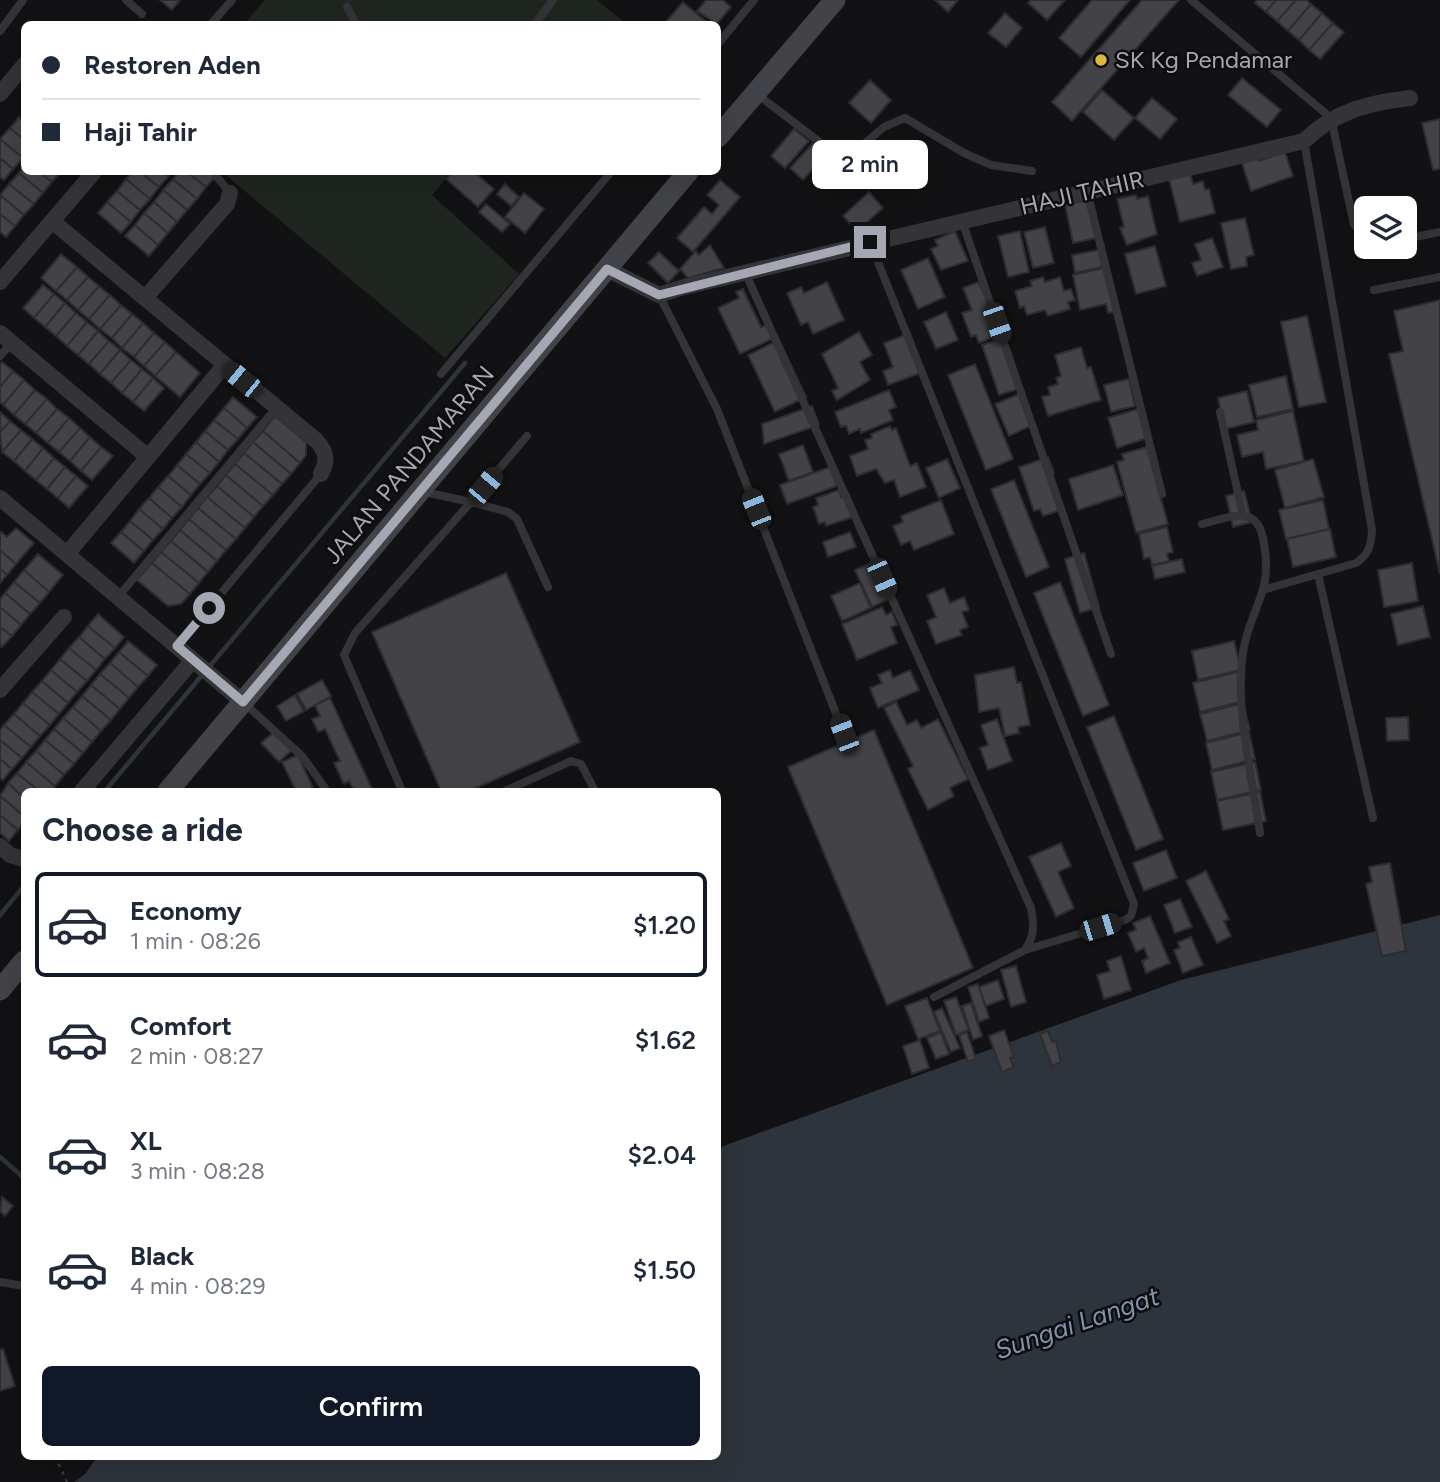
<!DOCTYPE html>
<meta charset="utf-8">
<style>
:root{--surface:#fff;--page:#f6f6f7;--text:#1f2937;--muted:#747a83;--line:#e0e1e3;--accent:#111827}
body{margin:0;font-family:Figtree,sans-serif;background:var(--page);color:var(--text);height:100vh;display:flex;flex-direction:column;font-size:26px;white-space:nowrap}
*{box-sizing:border-box;margin:0}
p{font-size:23px;color:var(--muted)}
.icon{flex:none;width:38px;height:38px;fill:none;stroke:currentColor;stroke-width:2;stroke-linecap:round;stroke-linejoin:round}
.map{position:relative;flex:1;overflow:hidden}
.sheet{position:absolute;left:21px;top:788px;width:700px;height:672px;display:flex;flex-direction:column;background:var(--surface);border-radius:10px;box-shadow:0 7px 28px #0002}
.sheet>*{flex:none}
.top-card{position:absolute;left:21px;top:21px;width:700px;height:154px;border-radius:10px;box-shadow:0 7px 28px #0002;display:grid;align-content:center;height:154px;padding:0 21px;background:var(--surface)}
.fabs{position:absolute;left:1354px;top:196px;display:grid;gap:14px}
.fabs a{display:grid;place-items:center;width:63px;height:63px;border-radius:10px;background:var(--surface);box-shadow:0 7px 28px #0002;font-size:35px}
.end{position:absolute;width:32px;height:32px;margin:-16px;border:9px solid #a5a8b3;background:#111;box-shadow:0 0 0 4px #111}
.from{border-radius:50%}
.bubble{position:absolute;height:49px;border-radius:10px;background:var(--surface);box-shadow:0 7px 28px #0002;font-size:23px;font-weight:600;line-height:49px;text-align:center}
.car{position:absolute;width:21px;height:42px;margin:-21px -10px;border-radius:9px;box-shadow:0 0 5px 2px #0007;background:linear-gradient(#222 24%,#8ab4d8 0 40%,#222 0 76%,#8ab4d8 0 86%,#222 0)}
.top-card b{display:flex;align-items:center;gap:24px;height:66px;font-size:26px}
.top-card b+b{border-top:2px solid var(--line)}
.top-card i{width:18px;height:18px;background:var(--text)}
ul{padding:0;list-style:none}
li{display:flex;align-items:center;gap:21px;height:105px;margin:0 14px 10px;padding:0 7px;border:4px solid transparent;border-radius:10px}
li div{flex:1}
li b{display:block;font-size:26px}
li em{font-style:normal;font-weight:600}
li.active{border-color:var(--accent)}
li>.icon{width:63px;height:63px;stroke-width:1.5}
h2{padding:0 21px;font-size:32px;line-height:84px}
.cta{display:flex;gap:14px;margin-top:auto;padding:14px 21px}
.cta a{flex:1;height:80px;border-radius:10px;background:var(--accent);color:#fff;font-size:28px;font-weight:600;line-height:80px;text-align:center}
.map>svg:first-child{display:block}
</style>
<div class="map">
<svg width="1440" height="1482" viewBox="0 0 1440 1482">
<rect width="100%" height="100%" fill="#121214"/>
<path fill="#1f2620" d="M265 0H597L626 24H244Z
M222 172H452L432 195 519 274 445 358Z"/>
<path fill="#2d343b" d="M1440 915V1482H74L85 1474 98 1456H718V1148L1181 980Z"/>
<g fill="none" stroke-linecap="round" stroke-linejoin="round">
<path stroke="#2d343b" stroke-width="4.5" d="M209 667 465 363
M105 791 203 674
M0 915 24 886
M0 1157 24 1178"/>
</g>
<path fill="#424247" stroke="#2d2c2f" stroke-width="2" d="M160 0H180L172 10Z
M706 0H723L731 7 717 24 697 11Z
M935 0H958L948 12Z
M1031 0H1065L1047 20 1028 3Z
M1092 0H1130L1081 57 1059 38Z
M1142 0H1179L1072 121 1052 102Z
M1257 0H1276L1266 12 1255 3Z
M1276 0H1296L1277 21 1266 12Z
M1296 0H1307L1311 4 1288 31 1277 21Z
M683 2 709 24H664Z
M1311 4 1322 13 1299 40 1288 31Z
M1005 13 1022 28 1006 47 988 33Z
M1322 13 1333 23 1309 50 1299 40Z
M1333 23 1344 32 1320 59 1309 50Z
M1242 78 1281 110 1267 127 1228 95Z
M870 80 891 100 871 123 849 103Z
M1102 90 1134 118 1114 140 1083 112Z
M1152 98 1177 119 1160 139 1135 118Z
M19 117 24 122V140L10 128Z
M1440 119V169L1433 170 1422 123Z
M10 128 24 140 23 158 0 139Z
M794 129 809 141 785 168 771 156Z
M0 139 23 158 13 169 0 158Z
M814 142 827 154 803 180 790 168Z
M1285 152 1293 176 1251 191 1241 160 1257 155 1259 161Z
M0 158 13 169 4 180 0 177Z
M24 166V172H39L52 182 43 193 19 173Z
M39 172H61L52 182Z
M133 172H140L159 187 150 199 126 179Z
M140 172H163L169 176 159 187Z
M179 172H187L206 187 197 199 173 179Z
M187 172H211L216 176 206 187Z
M453 172H474L494 189 478 207 446 179Z
M19 173 43 193 34 204 9 184Z
M1190 173 1193 184 1203 181 1205 190 1209 189 1215 213 1180 222 1169 179Z
M126 179 150 199 140 210 117 191Z
M173 179 197 199 187 210 163 190Z
M720 180 740 197 693 252 677 238 704 207 712 214 719 205 707 195Z
M9 184 34 204 24 215 0 195Z
M505 184 519 197 511 206 497 194Z
M163 190 187 210 177 222 154 202Z
M117 191 140 210 131 222 107 202Z
M869 192 883 208 857 231 843 216Z
M524 193 544 209 525 233 505 217Z
M0 195 24 215 15 226 0 214Z
M1136 195 1137 199 1148 196 1157 234 1127 245 1120 228 1124 227 1117 199Z
M1090 200 1097 238 1073 243 1065 204Z
M107 202 131 222 121 233 98 213Z
M154 202 177 222 168 233 144 213Z
M486 204 510 224 502 232 479 212Z
M144 213 168 233 158 245 135 225Z
M0 214 15 226 6 237 0 232Z
M1245 218 1254 255 1246 257 1247 266 1231 269 1221 223Z
M135 225 158 245 149 256 125 236Z
M1045 227 1054 263 1033 268 1024 232Z
M955 231 968 261 941 270 931 249 938 246 935 240Z
M1020 231 1029 272 1008 277 998 236Z
M1212 238 1223 267 1197 276 1192 263 1201 260 1195 244Z
M710 245 724 268 688 278 680 269 696 251 699 255Z
M1155 246 1166 286 1136 294 1125 254Z
M1099 250 1102 267 1075 273 1072 255Z
M659 252 679 271 668 283 648 263Z
M61 254 77 267 56 291 41 278Z
M928 258 945 297 918 309 901 270Z
M77 267 88 277 67 300 56 291Z
M1108 267 1117 311 1108 313 1106 304 1080 310 1073 275Z
M88 277 99 286 78 310 67 300Z
M1043 277 1045 282 1060 277 1064 291 1071 289 1075 300 1068 302 1070 309 1048 316 1045 310 1027 315 1024 306 1020 308 1015 291 1032 286 1030 281Z
M827 282 844 320 813 334 808 322 801 325 787 293 801 287 804 293Z
M978 282 981 288 986 286 1001 334 979 343 976 335 971 337 962 313 972 310 963 288Z
M43 285 54 294 34 318 23 308Z
M99 286 110 295 89 319 78 310Z
M743 289 761 327 767 325 774 338 740 354 718 308 739 298 736 292Z
M54 294 65 303 45 327 34 318Z
M110 295 121 305 100 329 89 319Z
M1440 300V574L1389 354 1403 351 1394 311Z
M65 303 76 313 56 336 45 327Z
M121 305 132 314 112 338 100 329Z
M946 312 958 340 936 349 924 322Z
M76 313 87 322 67 346 56 336Z
M132 314 143 323 122 348 112 338Z
M1307 316 1326 402 1299 407 1281 322Z
M87 322 98 331 78 355 67 346Z
M143 323 154 333 134 357 122 348Z
M98 331 109 341 89 364 78 355Z
M859 332 872 355 860 362 870 380 837 400 832 391 838 388 822 354Z
M154 333 165 342 144 366 134 357Z
M910 333 923 372 888 385 883 371 893 367 884 343Z
M1004 338 1021 388 999 395 982 345Z
M779 340 806 397 775 412 748 355Z
M109 341 120 350 100 374 89 364Z
M165 342 176 352 155 376 144 366Z
M1081 347 1087 368 1091 367 1101 400 1048 416 1042 397 1050 395 1048 387 1058 384 1056 378 1061 376 1055 355Z
M120 350 131 360 111 383 100 374Z
M176 352 200 373 180 397 155 376Z
M131 360 142 369 122 393 111 383Z
M2 362 13 371 0 387V365Z
M975 364 1013 459 986 470 948 375Z
M142 369 153 378 133 402 122 393Z
M13 371 24 380 3 405 0 402V387Z
M1286 376 1293 409 1257 417 1249 385Z
M153 378 164 388 144 411 133 402Z
M1129 379 1135 406 1111 412 1104 385Z
M24 380 35 390 14 415 3 405Z
M35 390 47 399 25 424 14 415Z
M889 390 896 407 889 410 893 420 861 433 860 429 849 434 846 426 841 427 835 412Z
M1247 391 1254 422 1225 429 1218 398Z
M1022 393 1035 424 1009 436 995 404Z
M233 397 257 417 247 428 224 408Z
M47 399 57 409 36 433 25 424Z
M812 406 819 425 764 444 762 424Z
M224 408 247 428 238 439 214 420Z
M57 409 69 418 48 443 36 433Z
M1138 409 1147 438 1117 448 1108 418Z
M1293 411 1304 461 1266 469 1263 452 1242 457 1237 435 1258 430 1256 420Z
M0 412 10 421 0 432Z
M275 416 306 442V455L300 463 263 431Z
M69 418 80 428 59 452 48 443Z
M214 420 238 439 228 450 205 431Z
M10 421 21 430 2 452 0 432Z
M890 426 892 430 896 428 910 466 917 463 926 487 900 497 894 480 885 483 876 469 857 476 850 456 868 449 865 440 872 438 871 434Z
M80 428 90 437 70 461 59 452Z
M21 430 32 439 14 461 2 452Z
M205 431 228 450 219 462 196 442Z
M263 431 300 463 291 474 253 442Z
M90 437 101 447 81 471 70 461Z
M32 439 43 448 25 471 14 461Z
M196 442 219 462 210 473 186 454Z
M253 442 291 474 282 484 244 453Z
M803 445 813 472 789 481 779 454Z
M101 447 113 456 92 480 81 471Z
M1147 447 1168 524 1136 533 1117 462 1124 460 1122 454Z
M43 448 54 458 36 480 25 471Z
M244 453 282 484 273 495 235 464Z
M186 454 210 473 200 484 177 465Z
M1048 457 1054 473 1049 475 1061 510 1043 516 1040 509 1034 511 1019 467Z
M54 458 65 467 47 489 36 480Z
M947 459 960 488 939 498 926 468Z
M1313 459 1324 497 1285 508 1275 470Z
M235 464 273 495 263 506 226 475Z
M177 465 200 484 191 495 168 476Z
M1113 465 1123 495 1078 510 1069 479Z
M65 467 76 476 58 498 47 489Z
M830 467 837 486 787 504 780 485Z
M226 475 263 506 254 517 217 486Z
M76 476 88 486 69 508 58 498Z
M168 476 191 495 182 507 158 487Z
M1014 480 1049 567 1026 577 991 489Z
M217 486 254 517 245 528 207 497Z
M158 487 182 507 172 518 149 498Z
M839 490 841 497 849 494 856 516 826 526 825 522 819 524 813 507 818 505 816 498Z
M1244 491 1252 522 1233 527 1226 496Z
M207 497 245 528 236 539 198 508Z
M149 498 172 518 163 529 139 509Z
M941 500 954 534 914 550 910 541 901 545 893 526 903 522 901 516Z
M1323 500 1329 529 1286 539 1279 510Z
M198 508 236 539 226 550 189 519Z
M139 509 163 529 153 540 130 521Z
M189 519 226 550 217 561 180 530Z
M130 521 153 540 144 551 121 532Z
M1167 527 1173 552 1167 554 1169 561 1152 565 1150 557 1144 559 1139 534Z
M16 528 34 543 16 564 0 550V531L7 537Z
M1330 529 1336 557 1293 567 1287 539Z
M180 530 217 561 208 572 171 541Z
M121 532 144 551 134 563 111 543Z
M850 532 856 547 828 557 823 542Z
M171 541 208 572 199 583 161 552Z
M0 550 16 564 7 575 0 569Z
M161 552 199 583 190 594 152 563Z
M1084 553 1099 607 1080 613 1065 559Z
M38 554 63 575 49 592 24 570Z
M1182 559 1185 572 1155 579 1152 566Z
M877 560 893 597 872 607 855 570Z
M152 563 190 594 181 604 168 606 137 580Z
M1412 563 1418 601 1384 607 1378 570Z
M0 569 7 575 0 583Z
M24 570 49 592 40 603 14 582Z
M506 573 580 742 469 791H441L372 632Z
M14 582 40 603 30 614 5 593Z
M1060 582 1109 705 1083 716 1034 593Z
M860 583 871 608 842 621 831 596Z
M944 588 950 603 964 597 969 610 962 612 968 627 960 630 962 635 936 644 927 621 936 617 927 595Z
M5 593 30 614 21 625 0 607V599Z
M1423 606 1430 637 1398 645 1391 614Z
M0 607 21 625 12 636 0 627Z
M882 607 886 615 892 612 897 625 891 627 897 643 857 660 842 624Z
M98 614 124 637 115 648 88 626Z
M88 626 115 648 105 659 79 637Z
M0 627 12 636 2 647 0 646Z
M79 637 105 659 96 670 69 648Z
M128 641 157 665 148 676 119 652Z
M1234 641 1241 670 1198 680 1192 651Z
M69 648 96 670 87 681 60 659Z
M119 652 148 676 138 687 110 663Z
M60 659 87 681 77 692 51 670Z
M110 663 138 687 129 698 100 674Z
M1014 667 1017 683 1021 682 1030 725 1018 727 1019 733 1005 736 999 708 979 712 975 675Z
M51 670 77 692 68 703 42 681Z
M890 670 893 678 910 670 919 690 878 708 870 688 882 683 878 675Z
M1237 672 1244 701 1200 712 1193 683Z
M100 674 129 698 120 709 91 685Z
M322 680 331 696 306 710 297 694Z
M42 681 68 703 59 714 32 692Z
M91 685 120 709 111 720 82 696Z
M32 692 59 714 50 725 23 703Z
M295 695 304 711 286 721 277 706Z
M82 696 111 720 101 731 73 707Z
M330 698 373 791H354L349 781 344 784 334 763 340 761 325 729 318 732 312 719 320 716 315 705Z
M896 702 907 725 917 720 921 728 938 719 968 779 950 788 954 796 928 810 908 769 913 766 884 708Z
M23 703 50 725 40 736 14 714Z
M1243 703 1250 730 1207 741 1200 714Z
M73 707 101 731 92 742 63 718Z
M14 714 40 736 31 747 4 725Z
M1114 716 1163 839 1136 850 1087 727Z
M1408 717 1409 740 1387 741 1386 718Z
M63 718 92 742 83 753 54 729Z
M997 719 1012 761 988 770 980 748 988 745 981 725Z
M4 725 31 747 22 758 0 740V730Z
M54 729 83 753 74 764 45 740Z
M874 730 973 968 887 1005 788 767Z
M275 731 292 750 279 762 261 743Z
M1249 732 1255 759 1212 770 1206 743Z
M0 740 22 758 12 769 0 759Z
M45 740 74 764 64 775 36 751Z
M36 751 64 775 55 786 26 762Z
M298 755 313 788 307 791H296L282 762Z
M0 759 12 769 3 780 0 778Z
M26 762 55 786 51 791H39L17 773Z
M1255 762 1261 790 1217 800 1211 772Z
M17 773 39 791H24V798L8 783Z
M8 783 24 798V816L0 796Z
M1260 792 1266 821 1223 830 1217 801Z
M0 796 24 816V822L18 830 0 815Z
M0 815 18 830 9 841 0 833Z
M1061 843 1071 866 1058 872 1074 908 1056 917 1029 857Z
M1166 850 1177 878 1144 891 1133 863Z
M1390 863 1406 951 1382 956 1366 884 1372 882 1369 867Z
M1206 871 1229 919 1224 921 1231 936 1217 943 1186 881Z
M1180 899 1192 927 1175 933 1164 905Z
M1150 916 1170 963 1146 973 1142 961 1148 958 1144 948 1136 952 1128 933 1136 930 1133 923Z
M1191 937 1203 965 1183 973 1174 950 1180 948 1178 942Z
M1121 956 1131 990 1104 999 1097 975 1110 971 1107 961Z
M1016 966 1026 1002 1011 1007 1001 970Z
M998 980 1004 999 986 1006 979 987Z
M978 984 989 1018 979 1022 968 987Z
M956 997 969 1030 956 1035 944 1001Z
M927 998 940 1031 918 1039 905 1006Z
M971 1003 982 1036 973 1040 962 1006Z
M942 1008 960 1048 951 1052 934 1012Z
M1004 1030 1014 1057 1010 1058 1014 1067 1002 1072 989 1036Z
M1048 1031 1052 1042 1056 1041 1061 1062 1052 1066 1040 1034Z
M941 1032 949 1054 936 1059 927 1038Z
M967 1032 976 1059 968 1062 959 1035Z
M920 1040 929 1068 912 1074 903 1046Z
M2 1197 13 1206 5 1216 0 1211Z
M3 1349 15 1386 0 1391V1350Z"/>
<g fill="none" stroke-linecap="round" stroke-linejoin="round">
<path stroke="#3a3b3f" stroke-width="2.5" stroke-dasharray="3.5 5" stroke-linecap="butt" d="M22 1385 24 1390
M55 1456 67 1482"/>
<path stroke="#343438" stroke-width="8" d="M126 0 142 14
M1191 0 1331 118 1354 225 1367 233
M347 7 356 24
M211 24 232 0
M535 24 553 0
M0 31 23 0
M718 44 754 0
M758 95 826 147 858 149 884 127 905 118 964 153 991 165 1032 171
M213 172 230 193
M1087 191 1162 494
M962 221 1111 654
M1405 239 1440 232
M870 242 1134 904 1131 916 1125 920 1025 950
M745 272 1031 908C1034 925 1035 935 1025 950L934 997
M1374 290 1440 277
M659 295 717 409 844 734
M0 356 12 342
M441 374 611 172
M1220 412 1243 516
M527 436 471 502 508 512 517 519 548 587
M1202 524C1216 521 1241 510 1254 520 1261 526 1263 536 1264 544 1272 589 1255 602 1245 642 1232 699 1252 775 1260 833
M1318 574 1373 818
M1266 589 1356 563C1369 554 1371 546 1372 530L1304 141
M118 597 276 408
M177 646 321 474
M243 702 303 757 327 791
M402 791 344 655 355 633 471 502 424 492
M505 791 571 761 581 764 595 791
M0 1282 24 1286"/>
<path stroke="#343438" stroke-width="16" d="M0 94 24 65
M52 221 317 441C327 453 328 460 321 474
M607 269 659 295 684 287 1304 141C1335 111 1368 103 1410 98
M0 282 94 172
M145 298 227 204 230 193
M0 333 148 457
M0 498 243 702
M67 554 224 366
M0 690 64 617
M82 791 193 660
M0 846 10 855 24 859"/>
<path stroke="#424348" stroke-width="21" d="M718 137 835 0
M168 791 688 172
M0 990 24 961"/>
</g>
<g fill="none" stroke-linecap="round" stroke-linejoin="round">
<path stroke="#a5a8b3" stroke-width="9" d="M209 608 177 646 243 702 607 269 659 295 870 242"/>
</g>
<circle fill="#dfb73f" stroke="#0d0d0f" stroke-width="2.5" cx="1101" cy="60" r="7"/>
<g text-anchor="middle" stroke-width="5" stroke-linejoin="round" paint-order="stroke">
<g font-size="24" fill="#a5a8b3" stroke="#0d0d0f" text-anchor="start">
<text x="1115" y="68">SK Kg Pendamar</text>
</g>
<g font-size="24" fill="#a5a8b3" stroke="#0d0d0f">
<text transform="translate(1082 193) rotate(-13)" y="8">HAJI TAHIR</text>
<text transform="translate(409 465) rotate(-50)" y="8">JALAN PANDAMARAN</text>
</g>
<g font-size="26" font-style="italic" fill="#7f93ab" stroke="#0d0d0f">
<text transform="translate(1077 1323) rotate(-19)" y="9">Sungai Langat</text>
</g>
</g>
</svg>
<div class="fabs">
<a><svg class="icon" aria-label="layers" viewBox="0 0 24 24"><path d="M12 4l9 5-9 5-9-5zM3 14l9 5 9-5"/></svg></a>
</div>
<i class="end from" style="left:209px;top:608px"></i>
<i class="end" style="left:870px;top:242px"></i>
<div class="bubble" style="left:812px;top:140px;width:116px">2 min</div>
<i class="car" style="left:997px;top:323px;rotate:161deg"></i>
<i class="car" style="left:242px;top:380px;rotate:309deg"></i>
<i class="car" style="left:485px;top:486px;rotate:40deg"></i>
<i class="car" style="left:756px;top:509px;rotate:338deg"></i>
<i class="car" style="left:882px;top:578px;rotate:156deg"></i>
<i class="car" style="left:844px;top:734px;rotate:339deg"></i>
<i class="car" style="left:1100px;top:927px;rotate:73deg"></i>
<div class="top-card">
<b><i class="from"></i>Restoren Aden</b>
<b><i></i>Haji Tahir</b>
</div>
<section class="sheet">
<h2>Choose a ride</h2>
<ul>
<li class="active"><svg class="icon" aria-label="car" viewBox="0 0 24 24"><path d="M5 17H2v-5l4-1 3-4h7l3 4 3 1v5h-3M9 17h6M6 11h13"/><circle cx="7" cy="17" r="2"/><circle cx="17" cy="17" r="2"/></svg><div><b>Economy</b><p>1 min · 08:26</p></div><em>$1.20</em></li>
<li><svg class="icon" aria-label="car" viewBox="0 0 24 24"><path d="M5 17H2v-5l4-1 3-4h7l3 4 3 1v5h-3M9 17h6M6 11h13"/><circle cx="7" cy="17" r="2"/><circle cx="17" cy="17" r="2"/></svg><div><b>Comfort</b><p>2 min · 08:27</p></div><em>$1.62</em></li>
<li><svg class="icon" aria-label="car" viewBox="0 0 24 24"><path d="M5 17H2v-5l4-1 3-4h7l3 4 3 1v5h-3M9 17h6M6 11h13"/><circle cx="7" cy="17" r="2"/><circle cx="17" cy="17" r="2"/></svg><div><b>XL</b><p>3 min · 08:28</p></div><em>$2.04</em></li>
<li><svg class="icon" aria-label="car" viewBox="0 0 24 24"><path d="M5 17H2v-5l4-1 3-4h7l3 4 3 1v5h-3M9 17h6M6 11h13"/><circle cx="7" cy="17" r="2"/><circle cx="17" cy="17" r="2"/></svg><div><b>Black</b><p>4 min · 08:29</p></div><em>$1.50</em></li>
</ul>
<div class="cta"><a>Confirm</a></div>
</section>
</div>
